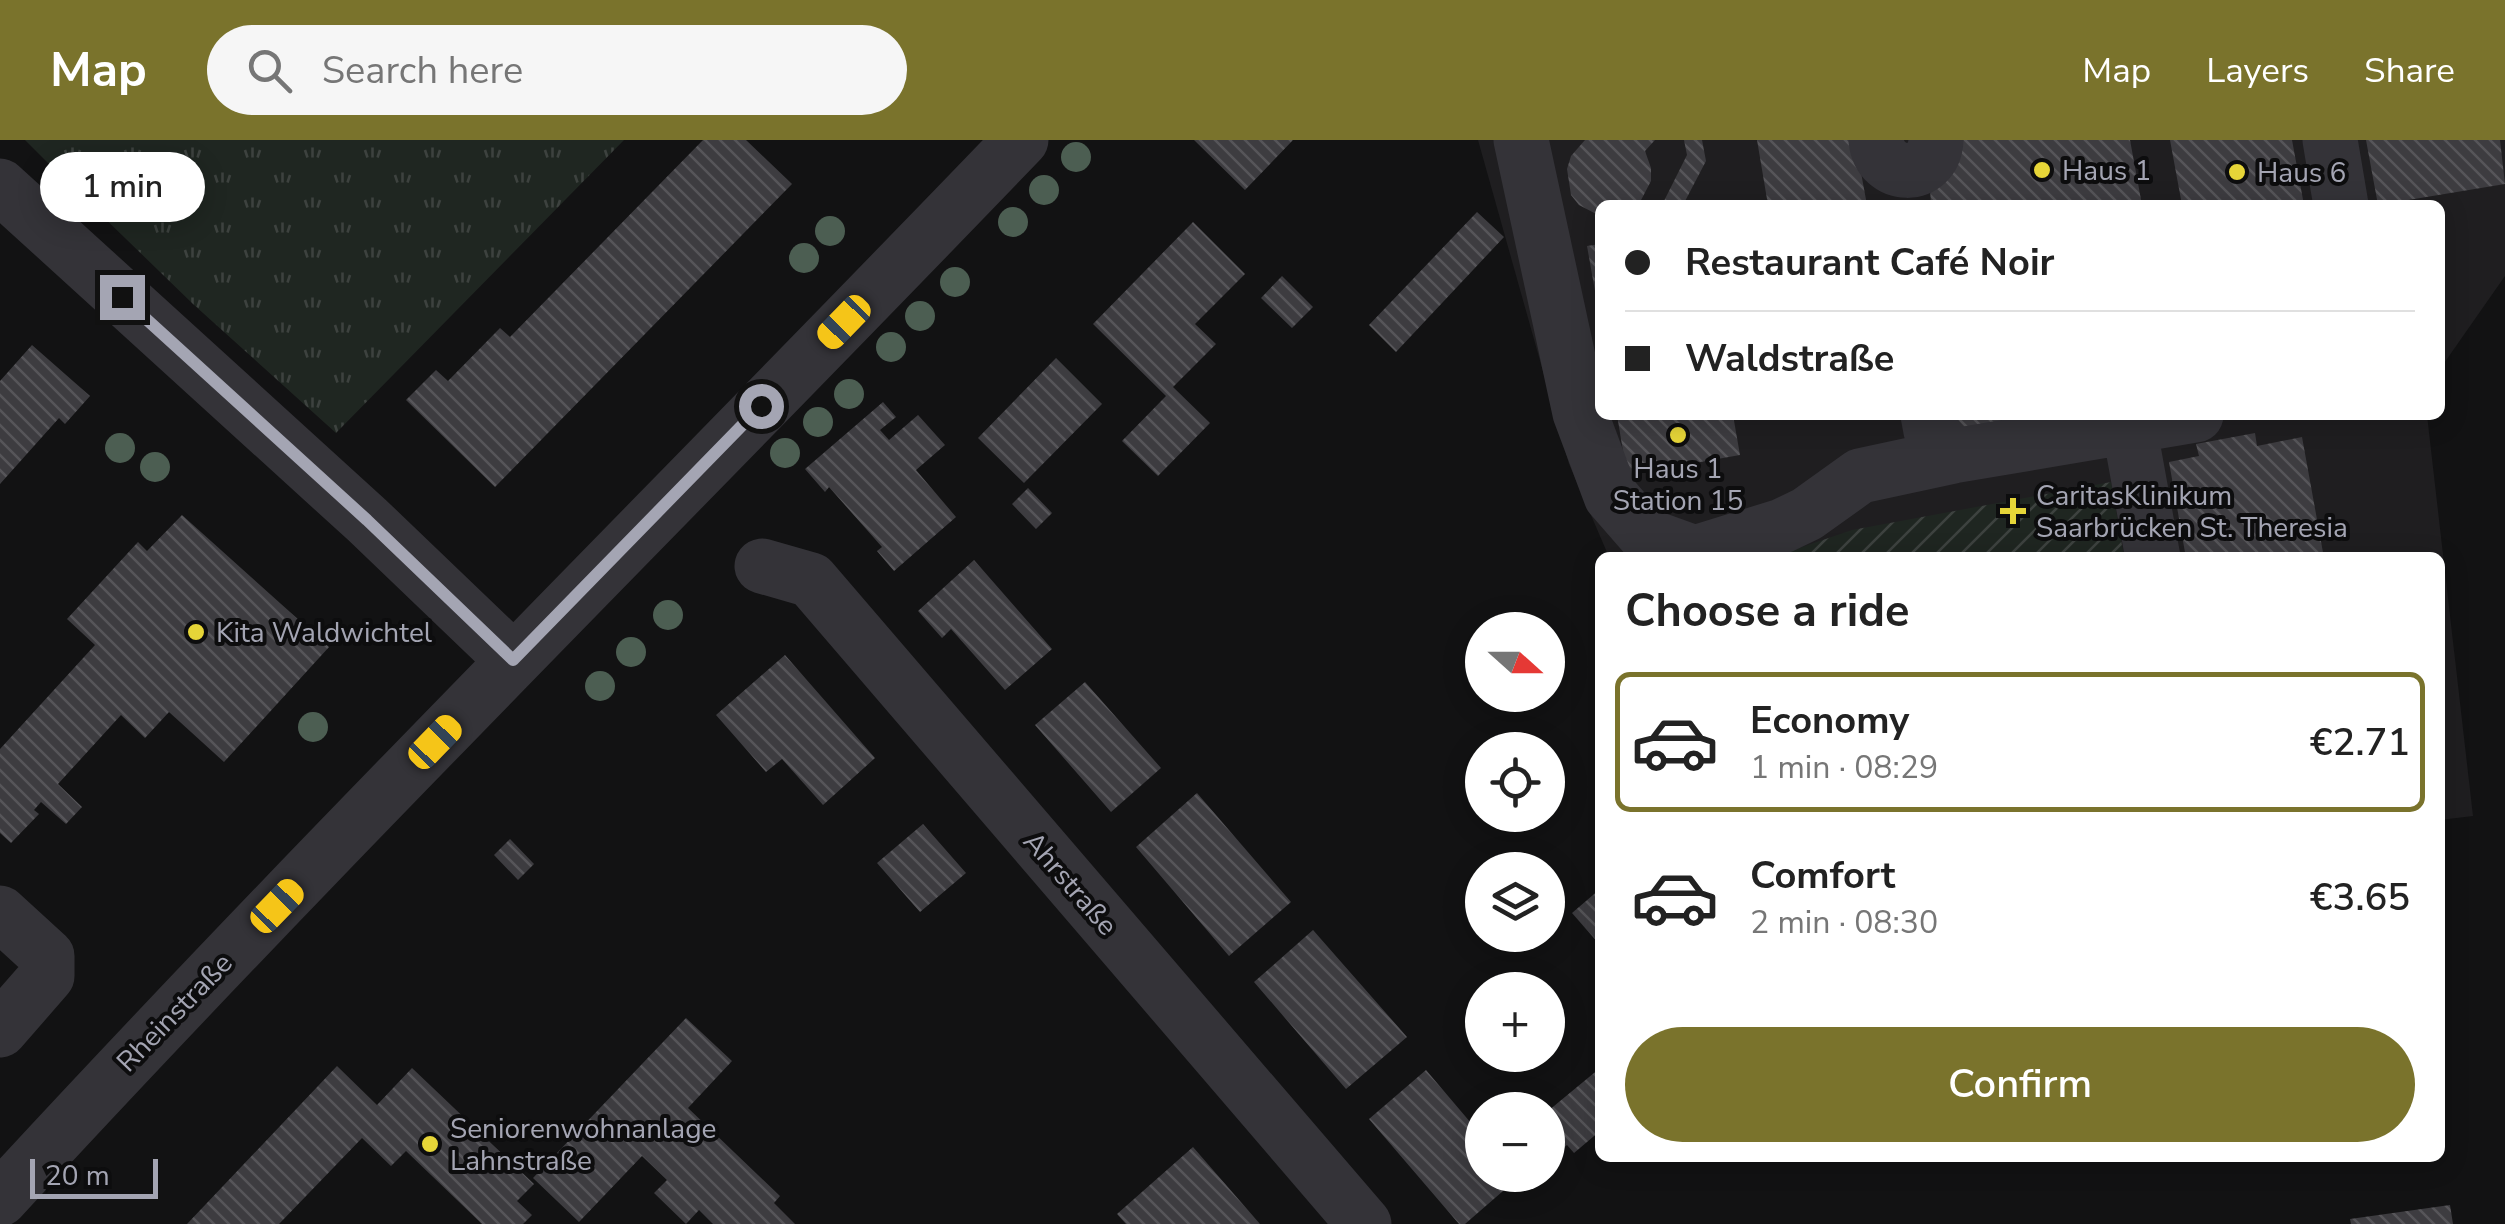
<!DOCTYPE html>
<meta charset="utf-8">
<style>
:root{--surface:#fff;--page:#f6f6f6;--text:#222;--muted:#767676;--line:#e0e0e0;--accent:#7a732c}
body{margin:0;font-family:"Nunito Sans",sans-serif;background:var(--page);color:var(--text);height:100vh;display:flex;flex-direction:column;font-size:38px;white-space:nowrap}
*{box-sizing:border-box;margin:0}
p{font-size:32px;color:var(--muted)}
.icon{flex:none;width:55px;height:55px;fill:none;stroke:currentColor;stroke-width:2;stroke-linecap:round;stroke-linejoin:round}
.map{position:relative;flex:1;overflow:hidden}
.details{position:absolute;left:1595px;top:412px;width:850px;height:610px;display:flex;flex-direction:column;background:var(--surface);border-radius:15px;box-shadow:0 5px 25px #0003}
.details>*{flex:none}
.top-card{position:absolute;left:1595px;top:60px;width:850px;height:220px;border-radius:15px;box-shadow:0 5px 25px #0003;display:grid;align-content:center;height:220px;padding:0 30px;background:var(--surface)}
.needle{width:65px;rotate:111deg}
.controls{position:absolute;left:1465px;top:472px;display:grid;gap:20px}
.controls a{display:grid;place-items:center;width:100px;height:100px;border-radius:50%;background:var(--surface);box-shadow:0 5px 25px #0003;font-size:50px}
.scale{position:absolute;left:30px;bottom:25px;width:128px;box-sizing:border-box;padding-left:10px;border:5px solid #a4a5b3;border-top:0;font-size:28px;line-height:35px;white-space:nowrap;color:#a4a5b3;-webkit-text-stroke:8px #0d0d0e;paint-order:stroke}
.end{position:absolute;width:45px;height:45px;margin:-22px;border:12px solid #a4a5b3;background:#111;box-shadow:0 0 0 5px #111}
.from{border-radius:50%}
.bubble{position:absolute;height:70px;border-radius:35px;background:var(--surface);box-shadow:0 5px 25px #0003;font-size:32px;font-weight:600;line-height:70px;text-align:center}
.car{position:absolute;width:30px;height:60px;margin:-30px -15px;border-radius:12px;box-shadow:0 0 8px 2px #0007;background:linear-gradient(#f5c518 24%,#345 0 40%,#f5c518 0 76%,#345 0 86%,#f5c518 0)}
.top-card b{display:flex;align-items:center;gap:35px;height:95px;font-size:38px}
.top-card b+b{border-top:2px solid var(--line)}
.top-card i{width:25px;height:25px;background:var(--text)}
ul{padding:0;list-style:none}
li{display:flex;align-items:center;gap:30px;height:140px;margin:0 20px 15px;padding:0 10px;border:5px solid transparent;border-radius:15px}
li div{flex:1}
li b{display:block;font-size:38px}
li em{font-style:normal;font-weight:600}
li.current{border-color:var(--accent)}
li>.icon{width:90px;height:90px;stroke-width:1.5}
h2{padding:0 30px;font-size:45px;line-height:120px}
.action{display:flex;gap:20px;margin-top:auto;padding:20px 30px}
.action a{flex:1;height:115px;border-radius:60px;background:var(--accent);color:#fff;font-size:40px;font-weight:600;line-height:115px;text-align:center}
header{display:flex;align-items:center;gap:60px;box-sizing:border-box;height:140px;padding:0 50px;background:var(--accent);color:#fff}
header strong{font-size:48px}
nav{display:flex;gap:55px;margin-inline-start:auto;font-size:35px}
.search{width:700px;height:90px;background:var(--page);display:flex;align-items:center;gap:25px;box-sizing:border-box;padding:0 35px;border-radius:55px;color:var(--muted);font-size:38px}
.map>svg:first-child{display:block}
</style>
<header>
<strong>Map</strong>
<div class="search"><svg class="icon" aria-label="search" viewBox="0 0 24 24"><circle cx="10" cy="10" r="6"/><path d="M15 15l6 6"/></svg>Search here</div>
<nav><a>Map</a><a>Layers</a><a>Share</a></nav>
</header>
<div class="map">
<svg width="2505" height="1084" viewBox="0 0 2505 1084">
<defs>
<pattern id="park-tufts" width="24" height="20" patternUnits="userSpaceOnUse" patternTransform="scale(2.5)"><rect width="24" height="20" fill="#1f2621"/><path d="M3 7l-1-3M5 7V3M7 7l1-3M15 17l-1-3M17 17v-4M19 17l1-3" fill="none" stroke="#3d423f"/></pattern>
<pattern id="garden-furrows" width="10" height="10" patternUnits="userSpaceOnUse" patternTransform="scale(2.5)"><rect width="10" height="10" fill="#1f2621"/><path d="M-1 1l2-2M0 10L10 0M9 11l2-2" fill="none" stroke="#3d423f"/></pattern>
<pattern id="building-back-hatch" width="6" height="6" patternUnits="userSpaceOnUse" patternTransform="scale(2.5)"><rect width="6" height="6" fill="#3d3c40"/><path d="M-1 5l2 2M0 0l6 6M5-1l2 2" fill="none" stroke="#565559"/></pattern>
</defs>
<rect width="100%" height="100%" fill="#121213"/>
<path fill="#1f1e20" d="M1478 0H2505V136L2440 229V65H1600V275H2427L2473 676 2440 680V418L1609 417 1569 324Z"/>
<path fill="url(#park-tufts)" d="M25 0H624L336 293 193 164 91 65 96 51 70 27 56 31Z"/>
<path fill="url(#garden-furrows)" d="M2111 342 2124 417 1770 418 1852 390Z"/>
<path fill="url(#building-back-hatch)" d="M703 0H746L792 44 495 347 406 260 436 230 448 241 500 188 510 197Z
M1194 0H1293L1245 50Z
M1585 0H1655L1645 11 1651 28V41L1639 64 1600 65V76L1579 65 1571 55 1567 29 1571 16Z
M1684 0H1702L1706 21 1683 65H1662L1687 15Z
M1757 0H1855L1867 65H1768Z
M1958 0H2130L2142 65H1931L1930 48Z
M2170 0H2292L2304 65H2182Z
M2366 0H2500L2505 44 2378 65Z
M1477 72 1504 97 1396 212 1369 185Z
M1193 82 1245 134 1195 184 1216 204 1173 247 1210 283 1158 336 1122 301 1166 256 1093 184Z
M1600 104V168H1598L1587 106Z
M1282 136 1313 167 1292 188 1261 158Z
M32 205 90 256 65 284 59 278 0 344V241Z
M1056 218 1102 264 1024 343 978 298Z
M883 262 896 277 880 290 889 300 918 275 945 305 916 330 956 377 894 431 877 411 882 407 829 347 825 352 805 329Z
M1617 275H1733L1740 315 1627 335Z
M1949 275H2038L1952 293Z
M2255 293 2257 306 2302 297 2324 418H2186L2169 322 2199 316 2196 304Z
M1028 348 1052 373 1036 389 1012 364Z
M182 375 329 507 224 622 169 572 145 598 121 575 58 644 82 667 66 684 41 662 34 670 39 674 11 703 0 693V609L95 505 67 479 138 402 147 411Z
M974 420 1052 509 1005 550 951 489 942 498 918 471Z
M785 515 875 618 823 665 782 619 766 632 716 575Z
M1085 542 1161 628 1111 672 1035 585Z
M1197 653 1291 762 1229 816 1136 707Z
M923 684 966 733 920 772 877 723Z
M510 699 534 724 518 740 494 715Z
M1600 749V805L1572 773Z
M1313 790 1407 897 1346 949 1254 842Z
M686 878 732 921 688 968 780 1056 774 1063 795 1084H713L699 1070 686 1084 654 1053 667 1040 642 1016 579 1082 533 1038Z
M337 926 377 965 412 928 534 1044 517 1061 532 1075 523 1084H482L406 1011 391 1026 362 998 279 1084H187Z
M1600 928V991L1574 1013 1567 1005 1548 1021V971Z
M1426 930 1482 996V1035H1516L1518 1038 1465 1084H1459L1369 979Z
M1193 1007 1260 1084H1126L1117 1074Z
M2450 1065 2453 1084H2351L2350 1079Z"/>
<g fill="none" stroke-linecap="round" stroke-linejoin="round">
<path stroke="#343338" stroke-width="55" d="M1521 0 1580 273 1611 356 1645 395 1695 413 1782 386 1807 374 1860 336 1953 316
M1876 0C1880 40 1934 41 1936 0
M2330 0 2341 65
M0 46 367 380 513 520
M1928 275 1931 291 1953 316 2196 275
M2129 286 2153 418
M762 426 811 440 1364 1084
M0 773 47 816V836L0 890
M0 1059C332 699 681 354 1021 0"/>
</g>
<g fill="#4c5e52">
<circle cx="1076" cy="17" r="15"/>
<circle cx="1044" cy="50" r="15"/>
<circle cx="1013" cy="82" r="15"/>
<circle cx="830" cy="91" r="15"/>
<circle cx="804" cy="118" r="15"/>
<circle cx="955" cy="142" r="15"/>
<circle cx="920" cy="176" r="15"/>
<circle cx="891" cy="207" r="15"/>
<circle cx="849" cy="254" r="15"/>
<circle cx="818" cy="282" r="15"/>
<circle cx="120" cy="308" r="15"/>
<circle cx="785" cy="313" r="15"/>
<circle cx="155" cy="327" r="15"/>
<circle cx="668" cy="475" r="15"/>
<circle cx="631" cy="512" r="15"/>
<circle cx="600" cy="546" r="15"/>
<circle cx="313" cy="587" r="15"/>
</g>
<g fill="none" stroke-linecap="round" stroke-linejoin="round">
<path stroke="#a4a5b3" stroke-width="12" d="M122 157 367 380 513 520 761 266"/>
</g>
<g fill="#e6d538" stroke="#0d0d0e" stroke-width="4">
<circle cx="2042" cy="30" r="10"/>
<circle cx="2237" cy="32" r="10"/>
<circle cx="1678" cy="295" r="10"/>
<path d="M2008 356h10v10h10v10h-10v10h-10v-10h-10v-10h10z"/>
<circle cx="196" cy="492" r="10"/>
<circle cx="430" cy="1004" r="10"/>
</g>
<g text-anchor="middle" stroke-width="8" stroke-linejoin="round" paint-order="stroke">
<g font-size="28" fill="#a4a5b3" stroke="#0d0d0e" text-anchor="start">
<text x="2062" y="40">Haus 1</text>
<text x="2257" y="42">Haus 6</text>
<text x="1678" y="338" text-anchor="middle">Haus 1<tspan x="1678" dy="32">Station 15</tspan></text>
<text x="2036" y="365">CaritasKlinikum<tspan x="2036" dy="32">Saarbrücken St. Theresia</tspan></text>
<text x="216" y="502">Kita Waldwichtel</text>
<text x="450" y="998">Seniorenwohnanlage<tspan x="450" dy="32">Lahnstraße</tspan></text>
</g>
<g font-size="28" fill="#a4a5b3" stroke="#0d0d0e">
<text transform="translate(1071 743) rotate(49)" y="10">Ahrstraße</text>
<text transform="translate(174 872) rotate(-46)" y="10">Rheinstraße</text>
</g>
</g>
</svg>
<div class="controls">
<a><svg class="needle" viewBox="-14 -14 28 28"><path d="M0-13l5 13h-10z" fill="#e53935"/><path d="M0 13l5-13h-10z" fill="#767676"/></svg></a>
<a><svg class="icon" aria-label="locate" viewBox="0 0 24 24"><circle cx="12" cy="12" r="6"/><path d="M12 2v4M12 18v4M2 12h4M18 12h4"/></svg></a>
<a><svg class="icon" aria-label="layers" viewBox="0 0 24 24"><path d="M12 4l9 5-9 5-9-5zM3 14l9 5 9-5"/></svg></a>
<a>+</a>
<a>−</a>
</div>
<div class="scale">20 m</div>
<i class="end from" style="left:761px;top:266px"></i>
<i class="end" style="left:122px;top:157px"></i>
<div class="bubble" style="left:40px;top:12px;width:165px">1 min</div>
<i class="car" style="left:844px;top:182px;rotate:224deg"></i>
<i class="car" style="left:435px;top:602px;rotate:44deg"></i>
<i class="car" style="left:277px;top:766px;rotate:44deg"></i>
<div class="top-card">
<b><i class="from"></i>Restaurant Café Noir</b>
<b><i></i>Waldstraße</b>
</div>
<section class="details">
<h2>Choose a ride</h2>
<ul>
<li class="current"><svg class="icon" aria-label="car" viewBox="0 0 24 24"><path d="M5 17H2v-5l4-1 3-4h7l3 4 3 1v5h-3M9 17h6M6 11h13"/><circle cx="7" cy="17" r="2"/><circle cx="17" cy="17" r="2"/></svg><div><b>Economy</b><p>1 min · 08:29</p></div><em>€2.71</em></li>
<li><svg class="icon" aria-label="car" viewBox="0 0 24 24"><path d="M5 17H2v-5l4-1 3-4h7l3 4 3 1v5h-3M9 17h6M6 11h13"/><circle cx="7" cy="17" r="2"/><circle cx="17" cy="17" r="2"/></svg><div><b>Comfort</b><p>2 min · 08:30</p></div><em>€3.65</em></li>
</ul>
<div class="action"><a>Confirm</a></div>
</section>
</div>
